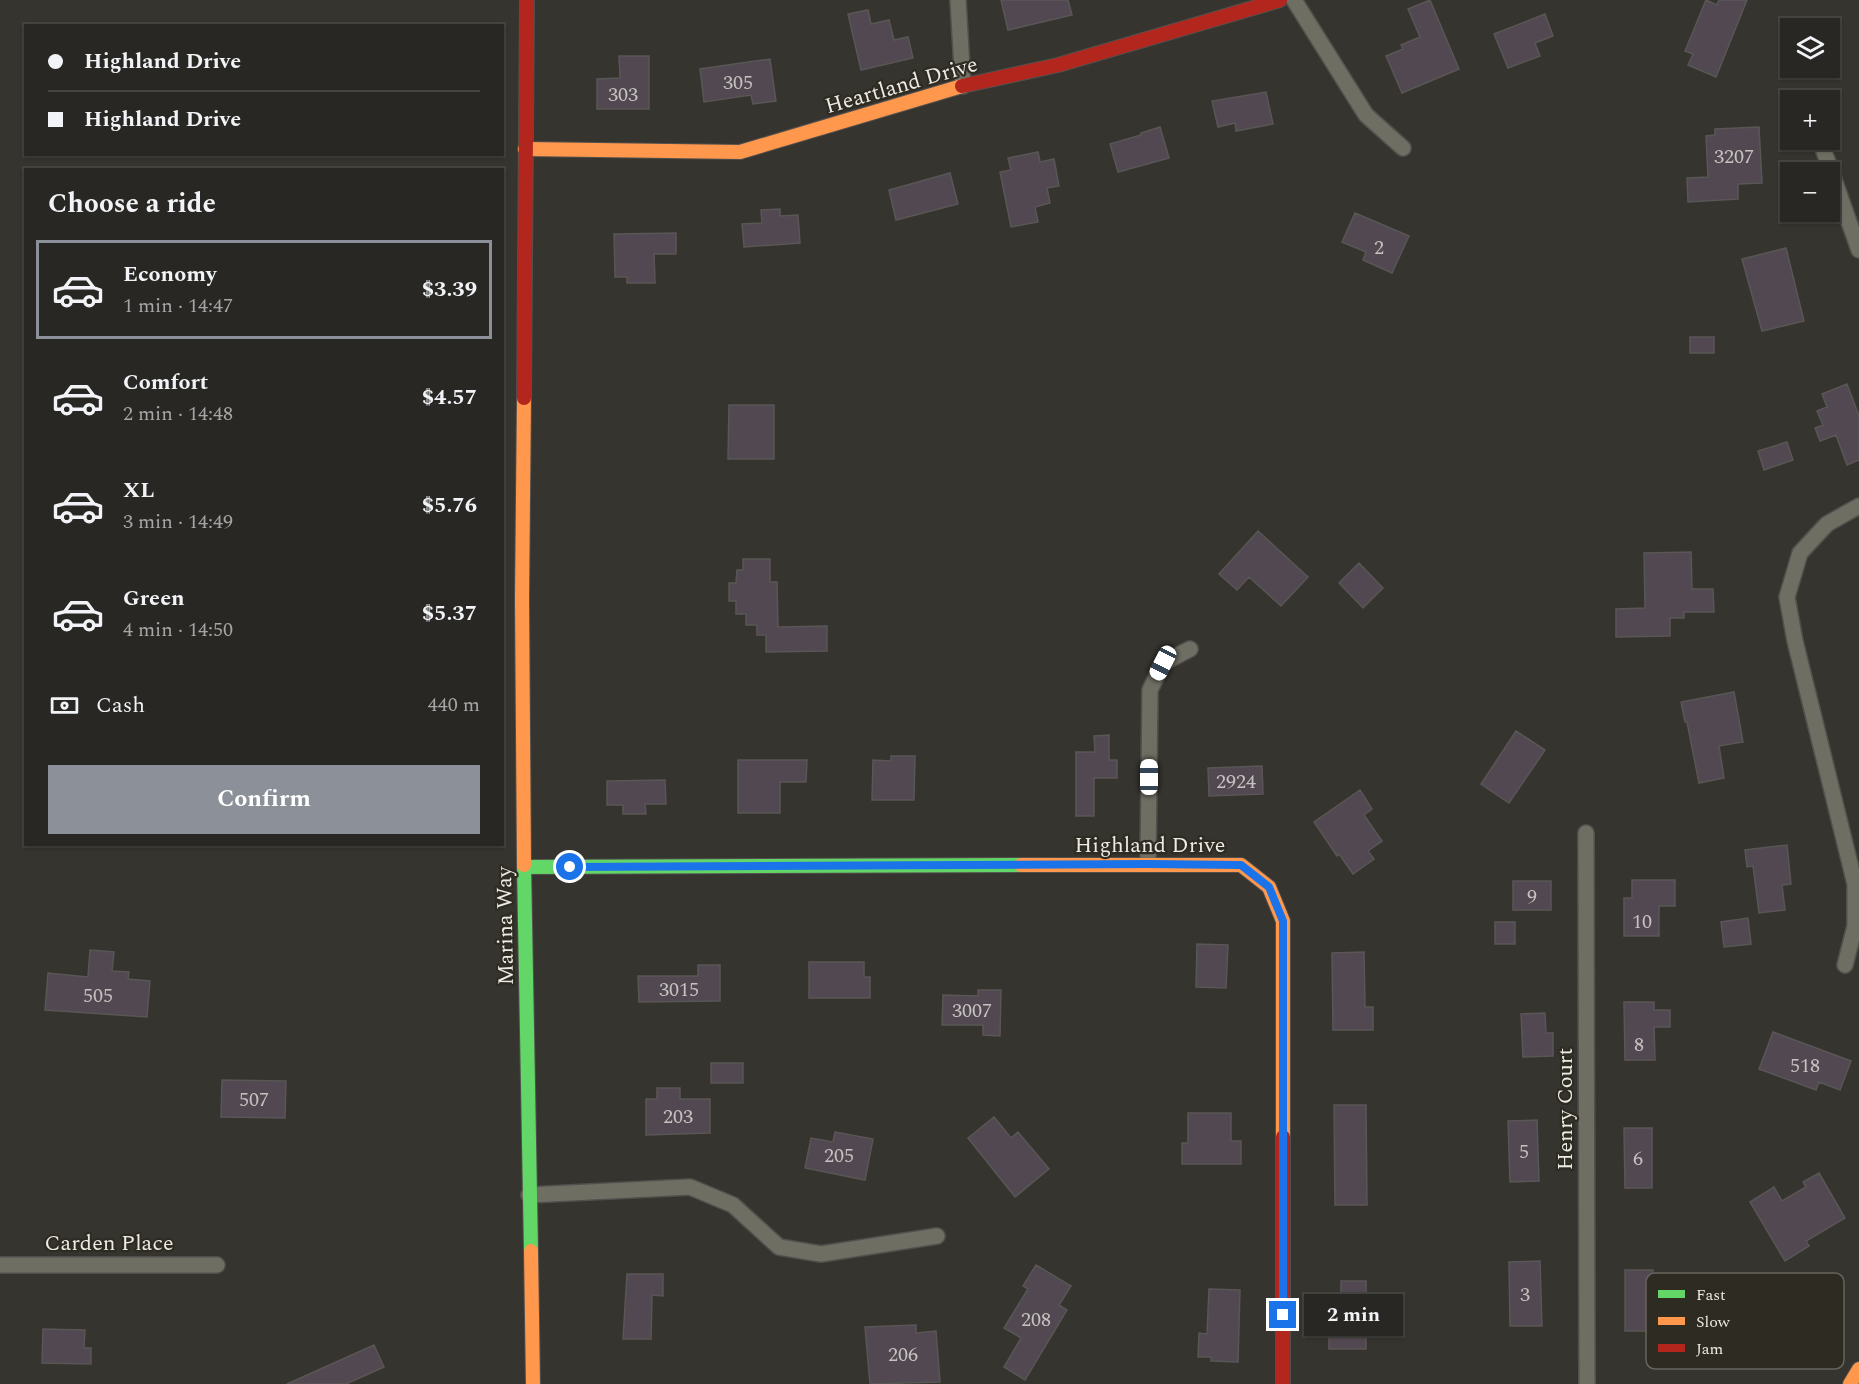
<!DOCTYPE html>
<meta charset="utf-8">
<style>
:root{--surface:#282723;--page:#343330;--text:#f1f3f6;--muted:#a5a5a6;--line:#444441;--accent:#8c9099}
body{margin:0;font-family:Spectral,serif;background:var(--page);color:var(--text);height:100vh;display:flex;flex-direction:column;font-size:22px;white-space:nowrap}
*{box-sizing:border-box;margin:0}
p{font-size:20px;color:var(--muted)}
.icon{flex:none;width:33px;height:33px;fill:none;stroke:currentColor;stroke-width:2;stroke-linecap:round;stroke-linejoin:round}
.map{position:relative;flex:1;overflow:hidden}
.drawer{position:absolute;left:24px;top:168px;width:480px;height:678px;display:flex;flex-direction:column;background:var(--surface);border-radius:0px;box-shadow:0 2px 4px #0004,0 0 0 2px var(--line)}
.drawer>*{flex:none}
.guide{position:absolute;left:24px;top:24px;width:480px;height:132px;border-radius:0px;box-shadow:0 2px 4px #0004,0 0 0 2px var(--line);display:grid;align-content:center;height:132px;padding:0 24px;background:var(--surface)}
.buttons{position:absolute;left:1780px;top:18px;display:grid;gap:12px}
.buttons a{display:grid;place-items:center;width:60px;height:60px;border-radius:0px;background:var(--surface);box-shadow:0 2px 4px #0004,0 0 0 2px var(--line);font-size:30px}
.end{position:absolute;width:27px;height:27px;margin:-14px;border:8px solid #1a73e8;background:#fff;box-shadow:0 0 0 3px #fff}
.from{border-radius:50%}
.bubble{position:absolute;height:42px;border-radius:0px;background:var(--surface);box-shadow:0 2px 4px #0004,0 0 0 2px var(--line);font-size:20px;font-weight:700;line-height:42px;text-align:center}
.car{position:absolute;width:18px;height:36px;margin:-18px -9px;border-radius:8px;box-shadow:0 0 4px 2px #0007;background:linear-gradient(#fff 24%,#345 0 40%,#fff 0 76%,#345 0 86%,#fff 0)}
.guide b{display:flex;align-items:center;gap:21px;height:57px;font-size:22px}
.guide b+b{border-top:2px solid var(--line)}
.guide i{width:15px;height:15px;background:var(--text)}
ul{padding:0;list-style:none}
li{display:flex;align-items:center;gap:18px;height:99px;margin:0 12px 9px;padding:0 12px;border:3px solid transparent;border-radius:0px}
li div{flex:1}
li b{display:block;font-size:22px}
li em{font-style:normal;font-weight:700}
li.current{border-color:var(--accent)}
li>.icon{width:54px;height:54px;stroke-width:1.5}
h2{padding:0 24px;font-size:27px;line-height:72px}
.pay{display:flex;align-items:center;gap:15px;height:66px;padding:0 24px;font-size:22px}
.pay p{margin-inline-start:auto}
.primary-button{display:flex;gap:12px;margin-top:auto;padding:12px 24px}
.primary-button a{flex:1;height:69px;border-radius:0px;background:var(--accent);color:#fff;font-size:24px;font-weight:700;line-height:69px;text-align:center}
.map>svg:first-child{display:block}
</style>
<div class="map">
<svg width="1859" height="1384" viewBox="0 0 1859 1384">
<rect width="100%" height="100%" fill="#36342f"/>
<path fill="#524851" stroke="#595656" stroke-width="1.5" d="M1001 0H1068L1072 15 1008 30Z
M1430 0 1459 69 1402 93 1386 56 1403 49 1401 45 1420 37 1408 9Z
M1706 0 1717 5 1719 0H1747L1716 77 1688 65 1693 54 1685 51Z
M868 10 871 24 889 20 894 40 908 37 913 58 861 70 848 14Z
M1545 14 1553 36 1535 43 1540 56 1508 68 1494 34Z
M619 56H649V109H597V79L620 78Z
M770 59 776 101 753 104 751 95 704 102 700 69Z
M1266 92 1273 124 1236 131 1235 123 1218 127 1212 101Z
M1160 127 1169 158 1118 172 1110 144 1141 135V133Z
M1759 127 1762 183 1738 184V199L1688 202 1687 178 1708 177 1706 136 1715 135V129Z
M1038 152 1040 162 1054 159 1059 186 1047 188 1050 203 1035 207 1038 222 1011 227 1000 172 1011 170 1008 158Z
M950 173 958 204 896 220 889 190Z
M780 209V216L798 215 800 243 744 247 742 224 762 223 761 210Z
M1355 213 1409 236 1392 273 1363 260 1366 252 1342 242Z
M676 233V254H654L655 283H627V277H615L614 234Z
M1786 248 1804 321 1762 331 1742 259Z
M1690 337H1714V353H1690Z
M1847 384 1859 416V460L1847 465 1836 435 1820 441 1815 428 1823 425 1817 411 1827 407 1822 394Z
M729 405H774V459H728Z
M1787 442 1793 460 1764 470 1758 451Z
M1258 531 1308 577 1281 606 1249 577 1237 590 1219 574Z
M1691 552 1692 589H1713L1714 612H1684V618H1670V636L1616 637V609L1645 608 1644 553Z
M743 559H770V582H777L778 627 827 626V651L766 652V635H757V625H746V614H736V601H729V583H736L737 570H743Z
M1359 563 1383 588 1363 608 1339 583Z
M1734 692 1743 742 1719 746 1724 778 1699 783 1687 722H1685L1681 702Z
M1516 731 1545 750 1509 803 1481 784Z
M1109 735V760H1117V778H1094V816H1076V752H1095L1094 736Z
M891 756H915L914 800H872L873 760 891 761Z
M738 760H807L806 782H780V813H738Z
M1262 766 1263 794 1209 796 1208 768Z
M665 780 666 804H645L646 814H623V805H607V781Z
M1360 790 1372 809 1364 815 1382 841 1368 851 1374 859 1353 874 1339 854 1337 856 1314 822Z
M1787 845 1791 884 1782 885 1785 910 1759 913 1753 866 1747 867 1745 850Z
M1632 880H1675V906H1659V936H1624V898H1632Z
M1513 881H1551V910H1513Z
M1748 918 1751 944 1724 947 1721 922Z
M1495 922H1515V944H1495Z
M1197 944 1228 945 1226 988 1196 987Z
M90 950 114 952 112 971 129 972 128 979 150 981 147 1017 45 1010 48 973 88 977Z
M1364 952 1365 1007H1373V1030H1333L1332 953Z
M809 962H864V977H870V998H809Z
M698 965H720V1001L639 1002 638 976H698Z
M978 990H1001L1000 1036 983 1035V1025H942L943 995 978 996Z
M1624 1002H1654V1010H1670V1027H1654L1655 1060H1625Z
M1545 1013 1546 1033H1553V1056L1523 1057 1521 1014Z
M1773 1032 1851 1061 1840 1090 1819 1082 1816 1090 1759 1069Z
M711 1063H743V1083H711Z
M222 1080 286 1081 285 1118 221 1117Z
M657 1088H680V1099H710V1133L646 1135V1099H657Z
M1334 1105H1366L1367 1205H1335Z
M1188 1113H1231V1141H1241V1164H1182V1143H1188Z
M994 1117 1011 1138 1018 1132 1049 1169 1015 1197 968 1138Z
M1537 1120 1539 1181 1510 1182 1508 1121Z
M1624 1128H1652V1188H1625Z
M835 1132 873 1139 865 1180 805 1168 811 1138 833 1142Z
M1819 1173 1845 1218 1806 1241 1809 1246 1785 1261 1750 1202 1774 1187 1782 1201 1806 1187 1803 1182Z
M1540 1261 1542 1326H1510L1509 1262Z
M1036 1265 1071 1286 1059 1305 1067 1310 1025 1380 1004 1367 1021 1338 1004 1328 1028 1289 1023 1286Z
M1625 1270H1653L1652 1295H1668V1319H1653V1331H1625Z
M627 1274H663V1296L652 1295 651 1339H623Z
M1341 1281H1366V1349H1329V1312H1341Z
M1209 1289 1240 1290 1238 1362 1211 1361V1357H1198L1199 1333 1207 1334Z
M916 1325V1333L936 1331 940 1382 870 1384 865 1327Z
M43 1329 85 1330 84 1348H91V1364L42 1363Z
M374 1345 384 1367 346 1384H287Z"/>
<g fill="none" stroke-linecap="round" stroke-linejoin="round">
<defs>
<path id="street" d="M958 0 963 86
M1294 0 1366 115 1403 148
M1805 100H1806
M1820 140 1859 250
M1586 833 1587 1384
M1148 864 1150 690 1163 663 1190 649
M1845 965 1855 926V884L1795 641 1787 597 1800 553 1827 524 1859 506
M529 1195 690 1187 733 1205 779 1247 821 1254 937 1236
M0 1265H217"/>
<path id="fast" d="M524 865 531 1251
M524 867 1021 865"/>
<path id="slow" d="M525 149 740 152 962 86
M524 398 522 599 524 865
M1021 865H1241L1269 887 1283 921V1137
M531 1251 533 1384
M1850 1384 1859 1369"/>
<path id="jam" d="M962 86 1058 65 1280 0
M524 398 527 0
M1283 1137V1384"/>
</defs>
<use href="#street" stroke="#52504d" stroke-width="18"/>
<use href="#fast" stroke="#52504d" stroke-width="16"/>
<use href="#slow" stroke="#52504d" stroke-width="16"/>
<use href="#jam" stroke="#52504d" stroke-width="16"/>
<use href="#street" stroke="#6f6e63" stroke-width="15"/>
<use href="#fast" stroke="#63d668" stroke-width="14"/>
<use href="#slow" stroke="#ff974d" stroke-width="14"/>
<use href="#jam" stroke="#b3261e" stroke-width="14"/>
</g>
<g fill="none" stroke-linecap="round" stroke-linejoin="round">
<path stroke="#1a73e8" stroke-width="8" d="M570 867 1148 864 1241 865 1269 887 1283 921V1315"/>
</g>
<g text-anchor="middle" stroke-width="4.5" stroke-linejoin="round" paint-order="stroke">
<g font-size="20" fill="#c6c2bf">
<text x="738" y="89">305</text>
<text x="623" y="101">303</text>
<text x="1734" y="163">3207</text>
<text x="1379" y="254">2</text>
<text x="1236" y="788">2924</text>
<text x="1532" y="903">9</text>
<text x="1642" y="928">10</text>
<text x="679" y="996">3015</text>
<text x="98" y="1002">505</text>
<text x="972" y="1017">3007</text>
<text x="1639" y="1051">8</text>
<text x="1805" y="1072">518</text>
<text x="254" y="1106">507</text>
<text x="678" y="1123">203</text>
<text x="1524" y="1158">5</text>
<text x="839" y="1162">205</text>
<text x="1638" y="1165">6</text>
<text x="1525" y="1301">3</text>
<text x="1036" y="1326">208</text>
<text x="903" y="1361">206</text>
</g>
<g font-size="22" fill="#eceae4" stroke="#2e2b22">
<text transform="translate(901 84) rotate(-16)" y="8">Heartland Drive</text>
<text x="1150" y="852">Highland Drive</text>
<text transform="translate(504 926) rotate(-91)" y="8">Marina Way</text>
<text transform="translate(1564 1109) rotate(-90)" y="8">Henry Court</text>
<text x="109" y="1250">Carden Place</text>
</g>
</g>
<rect x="1646" y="1273" width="198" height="96" rx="9" fill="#2e2b22" stroke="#67645c" stroke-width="1.5"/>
<rect x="1658" y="1290" width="27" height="8" fill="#63d668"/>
<rect x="1658" y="1317" width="27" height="8" fill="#ff974d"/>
<rect x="1658" y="1344" width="27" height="8" fill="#b3261e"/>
<g font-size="16" fill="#eceae4">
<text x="1696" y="1300">Fast</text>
<text x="1696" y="1327">Slow</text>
<text x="1696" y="1354">Jam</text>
</g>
</svg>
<div class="buttons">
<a><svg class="icon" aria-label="layers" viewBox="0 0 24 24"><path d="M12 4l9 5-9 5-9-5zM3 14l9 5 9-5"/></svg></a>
<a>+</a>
<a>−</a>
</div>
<i class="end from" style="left:570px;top:867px"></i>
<i class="end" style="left:1283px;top:1315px"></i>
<div class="bubble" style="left:1304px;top:1294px;width:99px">2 min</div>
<i class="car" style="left:1163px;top:663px;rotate:207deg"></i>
<i class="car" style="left:1149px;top:777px;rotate:0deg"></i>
<div class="guide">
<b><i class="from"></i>Highland Drive</b>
<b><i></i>Highland Drive</b>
</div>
<section class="drawer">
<h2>Choose a ride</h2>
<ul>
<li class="current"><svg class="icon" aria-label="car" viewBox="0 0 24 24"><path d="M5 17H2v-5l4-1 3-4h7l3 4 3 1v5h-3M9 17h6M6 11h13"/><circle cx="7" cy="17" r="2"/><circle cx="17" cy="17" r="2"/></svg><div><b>Economy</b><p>1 min · 14:47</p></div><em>$3.39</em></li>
<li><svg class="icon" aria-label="car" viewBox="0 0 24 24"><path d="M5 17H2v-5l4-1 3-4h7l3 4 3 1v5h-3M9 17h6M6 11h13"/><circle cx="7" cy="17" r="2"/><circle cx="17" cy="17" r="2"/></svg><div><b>Comfort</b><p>2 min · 14:48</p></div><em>$4.57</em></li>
<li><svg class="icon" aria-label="car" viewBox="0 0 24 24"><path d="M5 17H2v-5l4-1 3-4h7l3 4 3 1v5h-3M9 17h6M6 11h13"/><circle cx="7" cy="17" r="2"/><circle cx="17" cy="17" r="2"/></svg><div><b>XL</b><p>3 min · 14:49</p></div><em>$5.76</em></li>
<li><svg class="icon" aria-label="car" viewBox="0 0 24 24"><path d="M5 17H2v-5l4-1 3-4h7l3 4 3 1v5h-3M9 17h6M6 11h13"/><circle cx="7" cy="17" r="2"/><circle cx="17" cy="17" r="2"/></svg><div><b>Green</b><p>4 min · 14:50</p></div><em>$5.37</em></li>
</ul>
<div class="pay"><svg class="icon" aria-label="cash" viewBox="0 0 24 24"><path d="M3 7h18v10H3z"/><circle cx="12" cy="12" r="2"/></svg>Cash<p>440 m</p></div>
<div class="primary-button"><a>Confirm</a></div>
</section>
</div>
